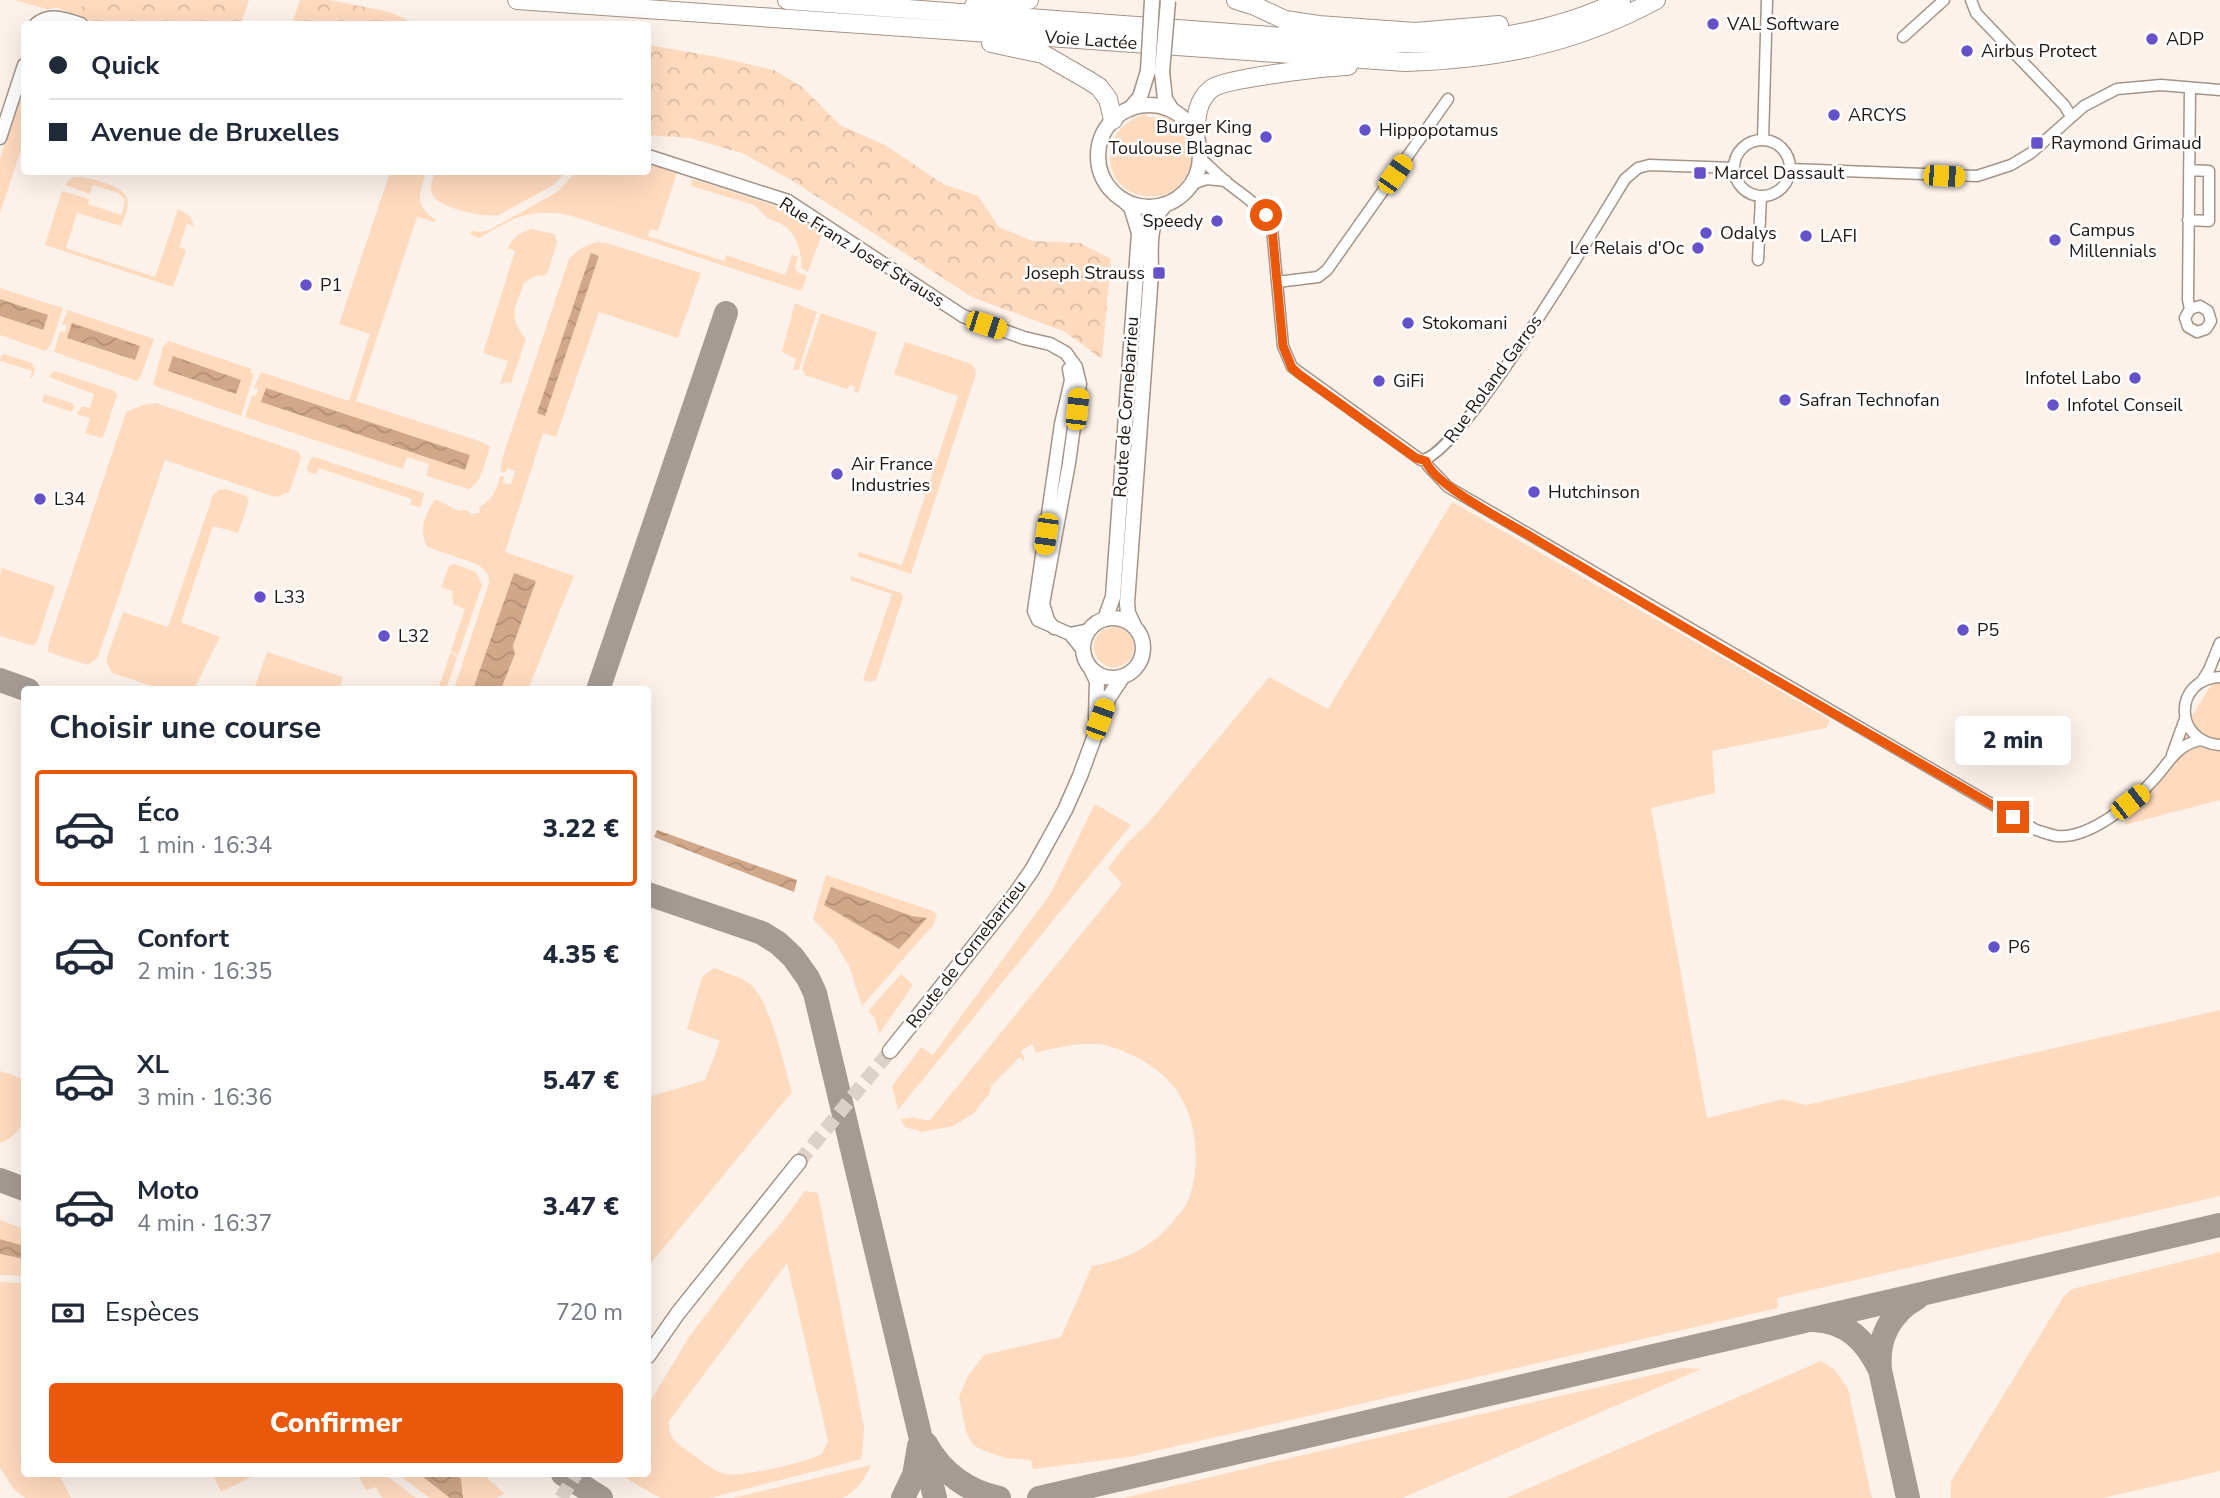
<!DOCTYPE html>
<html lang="fr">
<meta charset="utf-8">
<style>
:root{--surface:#fff;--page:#f6f6f7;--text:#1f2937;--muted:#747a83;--line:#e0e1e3;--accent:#ea580c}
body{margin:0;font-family:"Nunito Sans",sans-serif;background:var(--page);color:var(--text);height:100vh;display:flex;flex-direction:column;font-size:26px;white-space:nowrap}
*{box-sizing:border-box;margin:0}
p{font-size:23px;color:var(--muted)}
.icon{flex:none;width:38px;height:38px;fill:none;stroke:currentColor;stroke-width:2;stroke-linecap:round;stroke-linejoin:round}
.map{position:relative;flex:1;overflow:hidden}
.panel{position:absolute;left:21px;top:686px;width:630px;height:791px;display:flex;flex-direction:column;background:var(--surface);border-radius:7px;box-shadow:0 7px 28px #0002}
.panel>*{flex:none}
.banner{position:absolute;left:21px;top:21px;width:630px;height:154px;border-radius:7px;box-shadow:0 7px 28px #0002;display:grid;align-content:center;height:154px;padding:0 28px;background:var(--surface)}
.end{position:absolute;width:32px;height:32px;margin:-16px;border:9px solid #ea580c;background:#fff;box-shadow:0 0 0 4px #fff}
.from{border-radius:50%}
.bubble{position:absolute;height:49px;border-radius:7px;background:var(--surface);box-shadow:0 7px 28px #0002;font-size:23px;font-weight:800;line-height:49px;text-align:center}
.car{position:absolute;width:21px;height:42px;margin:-21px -10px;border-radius:9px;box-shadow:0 0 5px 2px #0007;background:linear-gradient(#f5c518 24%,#345 0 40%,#f5c518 0 76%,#345 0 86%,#f5c518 0)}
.banner b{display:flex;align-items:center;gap:24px;height:66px;font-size:26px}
.banner b+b{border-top:2px solid var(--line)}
.banner i{width:18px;height:18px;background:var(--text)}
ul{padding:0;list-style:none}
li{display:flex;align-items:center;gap:21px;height:116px;margin:0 14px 10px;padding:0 14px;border:4px solid transparent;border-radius:7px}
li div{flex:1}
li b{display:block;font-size:26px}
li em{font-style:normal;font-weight:800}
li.active{border-color:var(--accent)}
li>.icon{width:63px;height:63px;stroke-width:1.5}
h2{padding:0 28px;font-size:32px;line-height:84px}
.pay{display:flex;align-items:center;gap:18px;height:77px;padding:0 28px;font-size:26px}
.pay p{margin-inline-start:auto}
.button{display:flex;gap:14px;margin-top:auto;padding:14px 28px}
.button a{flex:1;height:80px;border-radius:7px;background:var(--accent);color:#fff;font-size:28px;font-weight:800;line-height:80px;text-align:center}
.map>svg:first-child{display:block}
</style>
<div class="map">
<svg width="2220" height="1498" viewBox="0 0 2220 1498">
<defs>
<pattern id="forest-crowns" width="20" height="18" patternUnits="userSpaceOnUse" patternTransform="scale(1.75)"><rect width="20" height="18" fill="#fedabe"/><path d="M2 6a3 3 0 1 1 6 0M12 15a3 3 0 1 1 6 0" fill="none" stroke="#d9baa2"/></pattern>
<pattern id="water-waves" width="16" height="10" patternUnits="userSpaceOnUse" patternTransform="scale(1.75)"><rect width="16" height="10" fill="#d0a789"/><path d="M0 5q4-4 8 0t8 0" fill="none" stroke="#b28f75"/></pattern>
</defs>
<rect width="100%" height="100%" fill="#fdf2ea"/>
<path fill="#fedabe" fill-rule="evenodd" d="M14 0H84L78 16 58 8 47 9Z
M24 86V141L0 213V158Z
M1146 114 1147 117 1161 118 1162 115C1174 120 1184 127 1189 140 1195 154 1192 169 1183 181 1177 190 1167 195 1156 196 1104 202 1090 130 1146 114Z
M648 164 677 173 658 231 650 229 648 236 724 261 726 255 785 275 792 255 798 257 795 267 797 272 807 276 801 291 569 215C528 208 514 218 479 238L470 234 471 231 480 232 489 230 557 192 576 172H648Z
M390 172H426C420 192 413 206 435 219V222L417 217 356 401 482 442 490 447C485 460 482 483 469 489L426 476 429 464 407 457 403 469 245 417 252 395 256 396 258 389 254 388 261 372 349 401 370 334 339 324Z
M435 172H566L553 185 499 215C485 218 444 209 435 198 428 190 432 180 435 172Z
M75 177C87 176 124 186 127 198 130 207 124 218 121 226L77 213 66 248 155 277 178 209 190 216 194 226 187 224 179 247 186 250 173 287 45 245 62 191 89 199 88 204 122 215 125 199 118 193 93 185 90 194 65 185 70 179Z
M692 179 782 208 823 232 808 272 801 268C803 255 796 232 783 225 778 222 773 221 768 218 761 213 759 207 751 204L691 186Z
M532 229 555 234 557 243 547 275 535 276 524 283C515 309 507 315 526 339L511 383 506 382 500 384 508 361 483 353 515 251 508 248C513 237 520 232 532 229Z
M598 242 607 243 701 273 678 338 599 312 556 437 543 433 505 552 574 576 528 689H501L515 654 513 646 536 581 514 573 473 689H454L489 583 488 574 479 565 428 547C417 534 426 512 435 499L459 511 467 510 471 514 480 513 479 507C492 501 497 490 500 476L504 477 503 483 511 484 515 471 507 468 505 473 500 471 503 456 569 259C578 249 585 245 598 242Z
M0 288 63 308 51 344 46 351 0 335V316L42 330 47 315 0 299Z
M795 303 817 312 799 369 793 371 796 359 782 352Z
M68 310 154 339 140 378 137 381 54 352 60 331 65 332 67 326 62 324Z
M821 313 877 332 858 393 854 392 855 387 850 385 847 389 805 375 802 369Z
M169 341 252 369 250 373 254 374 241 416 153 385 163 347Z
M905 342 969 363 975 368 976 374 911 574 857 556 859 552 902 565 958 396 894 374Z
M4 354 32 363 35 370 32 378H30L32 371 0 361 1 356Z
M55 371 115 391 117 395 104 435 101 438 85 433 90 418 77 414 82 406 90 408 94 394 49 377 52 372Z
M44 394 72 403 74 406 72 412 42 402Z
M156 403 299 452 301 458 289 492 275 497 165 460 98 657 88 665 48 652 49 642 126 412 143 405Z
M314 457 424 493 421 507 410 505 412 499 319 468 316 474 308 472 307 468 311 458Z
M226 489 246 496 249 501 238 533 213 526 181 622 220 637 194 689H162L112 673 107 664V657L123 612 168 627 213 495 219 490Z
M1452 502 1829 719V723L1826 728 1712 751 1715 793 1651 808 1707 1118 1783 1099 1806 1105 2220 1010V1196L1777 1298 1778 1308 1129 1457 1033 1469 1031 1460 1005 1458 982 1450 973 1445 966 1432 959 1397 968 1376 984 1355 1061 1337 1092 1266C1125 1260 1153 1247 1174 1220 1178 1215 1184 1209 1187 1203 1201 1172 1198 1123 1179 1094 1170 1080 1155 1067 1140 1059 1126 1052 1110 1044 1094 1044 1075 1043 1055 1048 1036 1053L1032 1044 1021 1051 1025 1060 1023 1061 1020 1057 991 1086 990 1093 973 1114 953 1126 922 1132 905 1127 900 1119 913 1117 929 1121 1122 884 1108 868 1129 841 1148 823 1269 677 1328 709Z
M454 564 476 572 482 585 458 656 451 650 465 609 453 604 452 591 441 587 449 566Z
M2 568 55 586 37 642 33 646 0 636V575Z
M851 576 901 593 903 597 876 680 870 682 863 680 892 594 850 580Z
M1094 647a20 20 0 1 1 40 0a20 20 0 1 1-40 0Z
M267 652 343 677 339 689H254Z
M451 652 457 658 446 689H438Z
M2220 671V800L2124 825Z
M1095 804 1131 825 898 1110 892 1086 921 1047 933 1055 1051 893Z
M826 875 933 911 937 915 934 924 862 1006 849 966 835 942 813 919ZM824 905 926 918 852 920Z
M714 968C726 973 739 976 750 984 770 1000 784 1066 792 1092L648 1267V1109L652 1096 705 1080 720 1041 687 1029 702 977Z
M901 974 913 985 879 1034 875 1018 868 1011Z
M0 1071 24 1079C24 1108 32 1130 0 1143Z
M805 1191 818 1193 864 1427 862 1459 710 1498H660L627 1479 631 1474H648V1405L689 1337 745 1263 778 1227ZM787 1263 828 1441 822 1454C804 1463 744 1477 725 1474 712 1471 699 1458 688 1451 675 1442 668 1437 669 1421Z
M0 1220 24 1229V1246L0 1239Z
M2220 1252V1471L2103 1498H1951V1481L2064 1296 2072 1289Z
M0 1254 24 1259V1276L0 1275Z
M0 1282 24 1283V1474H59L71 1498H25L14 1489 0 1468Z
M1821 1361 1834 1369 1848 1389 1872 1498H1506Z
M1682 1368 1701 1369 1402 1498H1124L1273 1462Z
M871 1465C864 1480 857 1490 843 1498H733Z
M213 1474H257L221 1492Z
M357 1474H384L416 1498H382L376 1487 366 1490Z
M398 1474H419L450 1498H429Z
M455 1474H483L505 1494 496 1498H463L461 1479Z"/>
<path fill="url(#forest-crowns)" d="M84 0H249L241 24H99L78 16Z
M300 0H329L390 12 416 24H292Z
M648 45 717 57 774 70 802 87 840 125 885 145 943 184 978 196 999 227 1033 241 1080 243 1111 259 1102 359 1065 332 972 297 793 181 742 153 689 138 648 135Z"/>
<path fill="url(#water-waves)" d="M591 253 599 256 545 416 537 413Z
M0 299 48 315 43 330 0 316Z
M72 323 140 346 135 360 67 338Z
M173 356 241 380 236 394 168 371Z
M266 388 470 455 465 470 261 402Z
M514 573 536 581 513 646 515 654 501 689H473Z
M657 830 797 880 794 892 654 837Z
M831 887 912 916 927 918 899 949 824 905Z
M0 1239 24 1246V1259L0 1254Z
M419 1474H455L461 1479 463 1498H450Z"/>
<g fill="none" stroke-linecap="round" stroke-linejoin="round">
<path stroke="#a49b94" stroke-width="24" d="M0 680 28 690
M598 690 726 313
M648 894 762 933 778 943 793 957 808 978 815 993 935 1498
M0 1180 24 1189
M1813 1320C1847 1321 1866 1341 1880 1370L1908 1498
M1880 1369C1877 1339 1890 1313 1917 1298
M926 1444C942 1473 968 1491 999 1498
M563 1474 601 1498
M903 1498 914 1475 919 1446
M1039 1498 2220 1225"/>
<path stroke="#dbd1ca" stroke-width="14" stroke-dasharray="14 7" stroke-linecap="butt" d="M799 1162 890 1051
M561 1498 576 1474"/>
<defs>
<path id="minor" d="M1971 0 1976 13 2064 105 2071 116
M1903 37 1944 0
M2190 88 2188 300 2190 309 2185 318 2188 327 2197 332 2206 329 2211 321 2208 311 2200 306 2190 309
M1763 140 1767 0
M1734 168a28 28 0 1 1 56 0a28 28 0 1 1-56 0Z
M1200 158C1208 165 1216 173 1225 181 1243 196 1262 205 1272 228L1283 346 1292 367 1421 460C1458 459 1600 220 1625 179L1638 168 1649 165 1734 168
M1790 169 1977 176 2011 165 2031 153 2084 106 2117 89 2161 85 2220 90
M1192 184 1207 179 1226 181
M2188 220 2209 221V171L2189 170
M1758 260 1761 197
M1277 282 1318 277 1327 270 1448 99
M1426 461 1428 466 1448 487 2036 830C2043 832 2050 835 2057 836 2091 839 2135 801 2156 777 2170 761 2177 745 2200 740
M2220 677C2173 679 2173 742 2220 745
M2202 681 2209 670 2220 643
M2172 755 2185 719"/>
<path id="tertiary" d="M36 24C50 12 65 19 81 24
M0 138 24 65
M648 156 788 201 963 316 1024 338 1050 344 1066 353 1076 367 1080 384 1069 463 1043 604 1048 620 1054 628
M1069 369 1071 380 1061 424 1034 611 1038 620 1070 634 1083 650
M1070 634 1089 630"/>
<path id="secondary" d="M1162 72 1165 99 1172 110
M1098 156a51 51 0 1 1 102 0a51 51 0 1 1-102 0Z
M1130 109 1140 97 1148 71
M1083 648a30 30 0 1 1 60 0a30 30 0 1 1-60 0Z
M1105 619 1113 597 1139 233 1131 207 1122 199
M1134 626 1128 613 1127 603 1151 274C1151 250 1147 223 1165 205
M1091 669 1097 681 1096 717
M890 1051 1011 900 1032 870 1065 810 1080 776 1109 697 1123 676
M648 1356 678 1313 799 1162"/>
<path id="trunk" d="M517 0 1405 62C1497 59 1574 44 1656 0
M787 0 1364 43C1451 45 1541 40 1621 0
M1236 0 1255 6 1285 20 1318 25 1415 32 1499 25
M974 6 1029 0
M991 43 1043 54 1088 80 1099 87 1108 99 1113 120
M1196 134C1196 116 1197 101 1211 89 1224 78 1326 67 1348 66"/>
</defs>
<use href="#minor" stroke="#a49387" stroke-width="13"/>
<use href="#tertiary" stroke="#a49387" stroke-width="15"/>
<use href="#secondary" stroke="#a49387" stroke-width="17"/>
<use href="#trunk" stroke="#a49387" stroke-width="20"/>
<use href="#minor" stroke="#fff" stroke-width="10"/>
<use href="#tertiary" stroke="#fff" stroke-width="12"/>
<use href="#secondary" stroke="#fff" stroke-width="14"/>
<use href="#trunk" stroke="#fff" stroke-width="18"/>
<defs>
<path id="secondary-bridge" d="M1148 71 1152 0
M1162 72 1168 1"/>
</defs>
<use href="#secondary-bridge" stroke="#a49387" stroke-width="17" stroke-linecap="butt"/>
<use href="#secondary-bridge" stroke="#fff" stroke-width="14"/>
</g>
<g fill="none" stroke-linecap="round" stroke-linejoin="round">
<path stroke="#ea580c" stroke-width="9" d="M1266 215 1272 228 1283 346 1292 368 1300 375 1416 458 1426 461C1433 485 1509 523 1532 537 1691 633 1852 723 2013 817"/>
</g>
<g fill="#6751cb" stroke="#fff" stroke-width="2.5">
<circle cx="1713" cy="24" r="7"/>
<circle cx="2152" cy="39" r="7"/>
<circle cx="1967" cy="51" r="7"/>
<circle cx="1834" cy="115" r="7"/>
<circle cx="1365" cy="130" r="7"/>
<circle cx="1266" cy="137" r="7"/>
<rect x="2030" y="136" width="14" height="14" rx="3.5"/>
<rect x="1693" y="166" width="14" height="14" rx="3.5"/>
<circle cx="1217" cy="221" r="7"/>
<circle cx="1706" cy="233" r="7"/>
<circle cx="1806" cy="236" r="7"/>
<circle cx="2055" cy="240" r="7"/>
<circle cx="1698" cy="248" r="7"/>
<rect x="1152" y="266" width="14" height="14" rx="3.5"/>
<circle cx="306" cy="285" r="7"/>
<circle cx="1408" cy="323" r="7"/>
<circle cx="2135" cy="378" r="7"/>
<circle cx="1379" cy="381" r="7"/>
<circle cx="1785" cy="400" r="7"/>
<circle cx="2053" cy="405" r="7"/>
<circle cx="837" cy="474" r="7"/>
<circle cx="1534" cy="492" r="7"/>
<circle cx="40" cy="499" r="7"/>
<circle cx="260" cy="597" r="7"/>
<circle cx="1963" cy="630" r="7"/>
<circle cx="384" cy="636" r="7"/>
<circle cx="1994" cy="947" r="7"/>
</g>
<g text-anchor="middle" stroke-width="5" stroke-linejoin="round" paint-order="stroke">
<g font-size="18" fill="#1d1612" stroke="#fff" text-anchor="start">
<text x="1727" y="30">VAL Software</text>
<text x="2166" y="45">ADP</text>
<text x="1981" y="57">Airbus Protect</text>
<text x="1848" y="121">ARCYS</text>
<text x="1252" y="133" text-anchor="end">Burger King<tspan x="1252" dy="21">Toulouse Blagnac</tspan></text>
<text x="1379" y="136">Hippopotamus</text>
<text x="2051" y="149">Raymond Grimaud</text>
<text x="1714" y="179">Marcel Dassault</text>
<text x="1203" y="227" text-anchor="end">Speedy</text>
<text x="2069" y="236">Campus<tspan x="2069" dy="21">Millennials</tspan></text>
<text x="1720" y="239">Odalys</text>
<text x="1820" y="242">LAFI</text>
<text x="1684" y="254" text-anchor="end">Le Relais d'Oc</text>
<text x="1145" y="279" text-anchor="end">Joseph Strauss</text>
<text x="320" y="291">P1</text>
<text x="1422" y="329">Stokomani</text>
<text x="2121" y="384" text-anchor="end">Infotel Labo</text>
<text x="1393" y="387">GiFi</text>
<text x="1799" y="406">Safran Technofan</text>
<text x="2067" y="411">Infotel Conseil</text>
<text x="851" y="470">Air France<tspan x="851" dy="21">Industries</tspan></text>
<text x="1548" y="498">Hutchinson</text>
<text x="54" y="505">L34</text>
<text x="274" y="603">L33</text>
<text x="1977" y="636">P5</text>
<text x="398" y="642">L32</text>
<text x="2008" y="953">P6</text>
</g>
<g font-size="18" fill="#1d1612" stroke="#fff">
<text transform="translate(1091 40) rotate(4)" y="6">Voie Lactée</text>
<text transform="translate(862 252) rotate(32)" y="6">Rue Franz Josef Strauss</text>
<text transform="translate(1493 379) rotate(-54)" y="6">Rue Roland Garros</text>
<text transform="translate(1126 407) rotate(-86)" y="6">Route de Cornebarrieu</text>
<text transform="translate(966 954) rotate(-52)" y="6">Route de Cornebarrieu</text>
</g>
</g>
</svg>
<i class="end from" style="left:1266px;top:215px"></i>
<i class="end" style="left:2013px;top:817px"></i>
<div class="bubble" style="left:1955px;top:716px;width:116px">2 min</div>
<i class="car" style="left:1395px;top:174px;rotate:35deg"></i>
<i class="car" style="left:1944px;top:176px;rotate:93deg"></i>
<i class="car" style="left:986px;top:325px;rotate:108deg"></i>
<i class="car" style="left:1077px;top:409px;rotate:6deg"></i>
<i class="car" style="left:1046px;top:534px;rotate:188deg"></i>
<i class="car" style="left:1100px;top:719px;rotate:20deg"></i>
<i class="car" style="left:2130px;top:802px;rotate:52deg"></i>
<div class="banner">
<b><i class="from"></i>Quick</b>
<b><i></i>Avenue de Bruxelles</b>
</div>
<section class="panel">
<h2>Choisir une course</h2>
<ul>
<li class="active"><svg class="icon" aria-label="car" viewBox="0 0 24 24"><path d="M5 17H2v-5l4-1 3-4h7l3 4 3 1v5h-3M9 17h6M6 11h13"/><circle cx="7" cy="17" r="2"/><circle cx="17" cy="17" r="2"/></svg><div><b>Éco</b><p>1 min · 16:34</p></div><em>3.22 €</em></li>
<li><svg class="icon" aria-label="car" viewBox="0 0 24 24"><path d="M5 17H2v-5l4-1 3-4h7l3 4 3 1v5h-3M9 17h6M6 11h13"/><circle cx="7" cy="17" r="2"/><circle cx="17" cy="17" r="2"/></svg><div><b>Confort</b><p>2 min · 16:35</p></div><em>4.35 €</em></li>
<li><svg class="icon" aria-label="car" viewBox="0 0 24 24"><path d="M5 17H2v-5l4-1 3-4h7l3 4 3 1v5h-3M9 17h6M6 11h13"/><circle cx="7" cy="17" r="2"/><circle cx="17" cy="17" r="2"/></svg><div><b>XL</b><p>3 min · 16:36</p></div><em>5.47 €</em></li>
<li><svg class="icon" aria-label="car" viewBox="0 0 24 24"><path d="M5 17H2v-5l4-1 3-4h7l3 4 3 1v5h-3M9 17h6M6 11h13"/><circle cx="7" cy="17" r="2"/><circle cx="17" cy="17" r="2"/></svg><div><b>Moto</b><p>4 min · 16:37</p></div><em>3.47 €</em></li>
</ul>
<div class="pay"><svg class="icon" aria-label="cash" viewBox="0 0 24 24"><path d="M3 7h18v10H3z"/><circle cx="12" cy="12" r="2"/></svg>Espèces<p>720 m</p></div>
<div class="button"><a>Confirmer</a></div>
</section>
</div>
